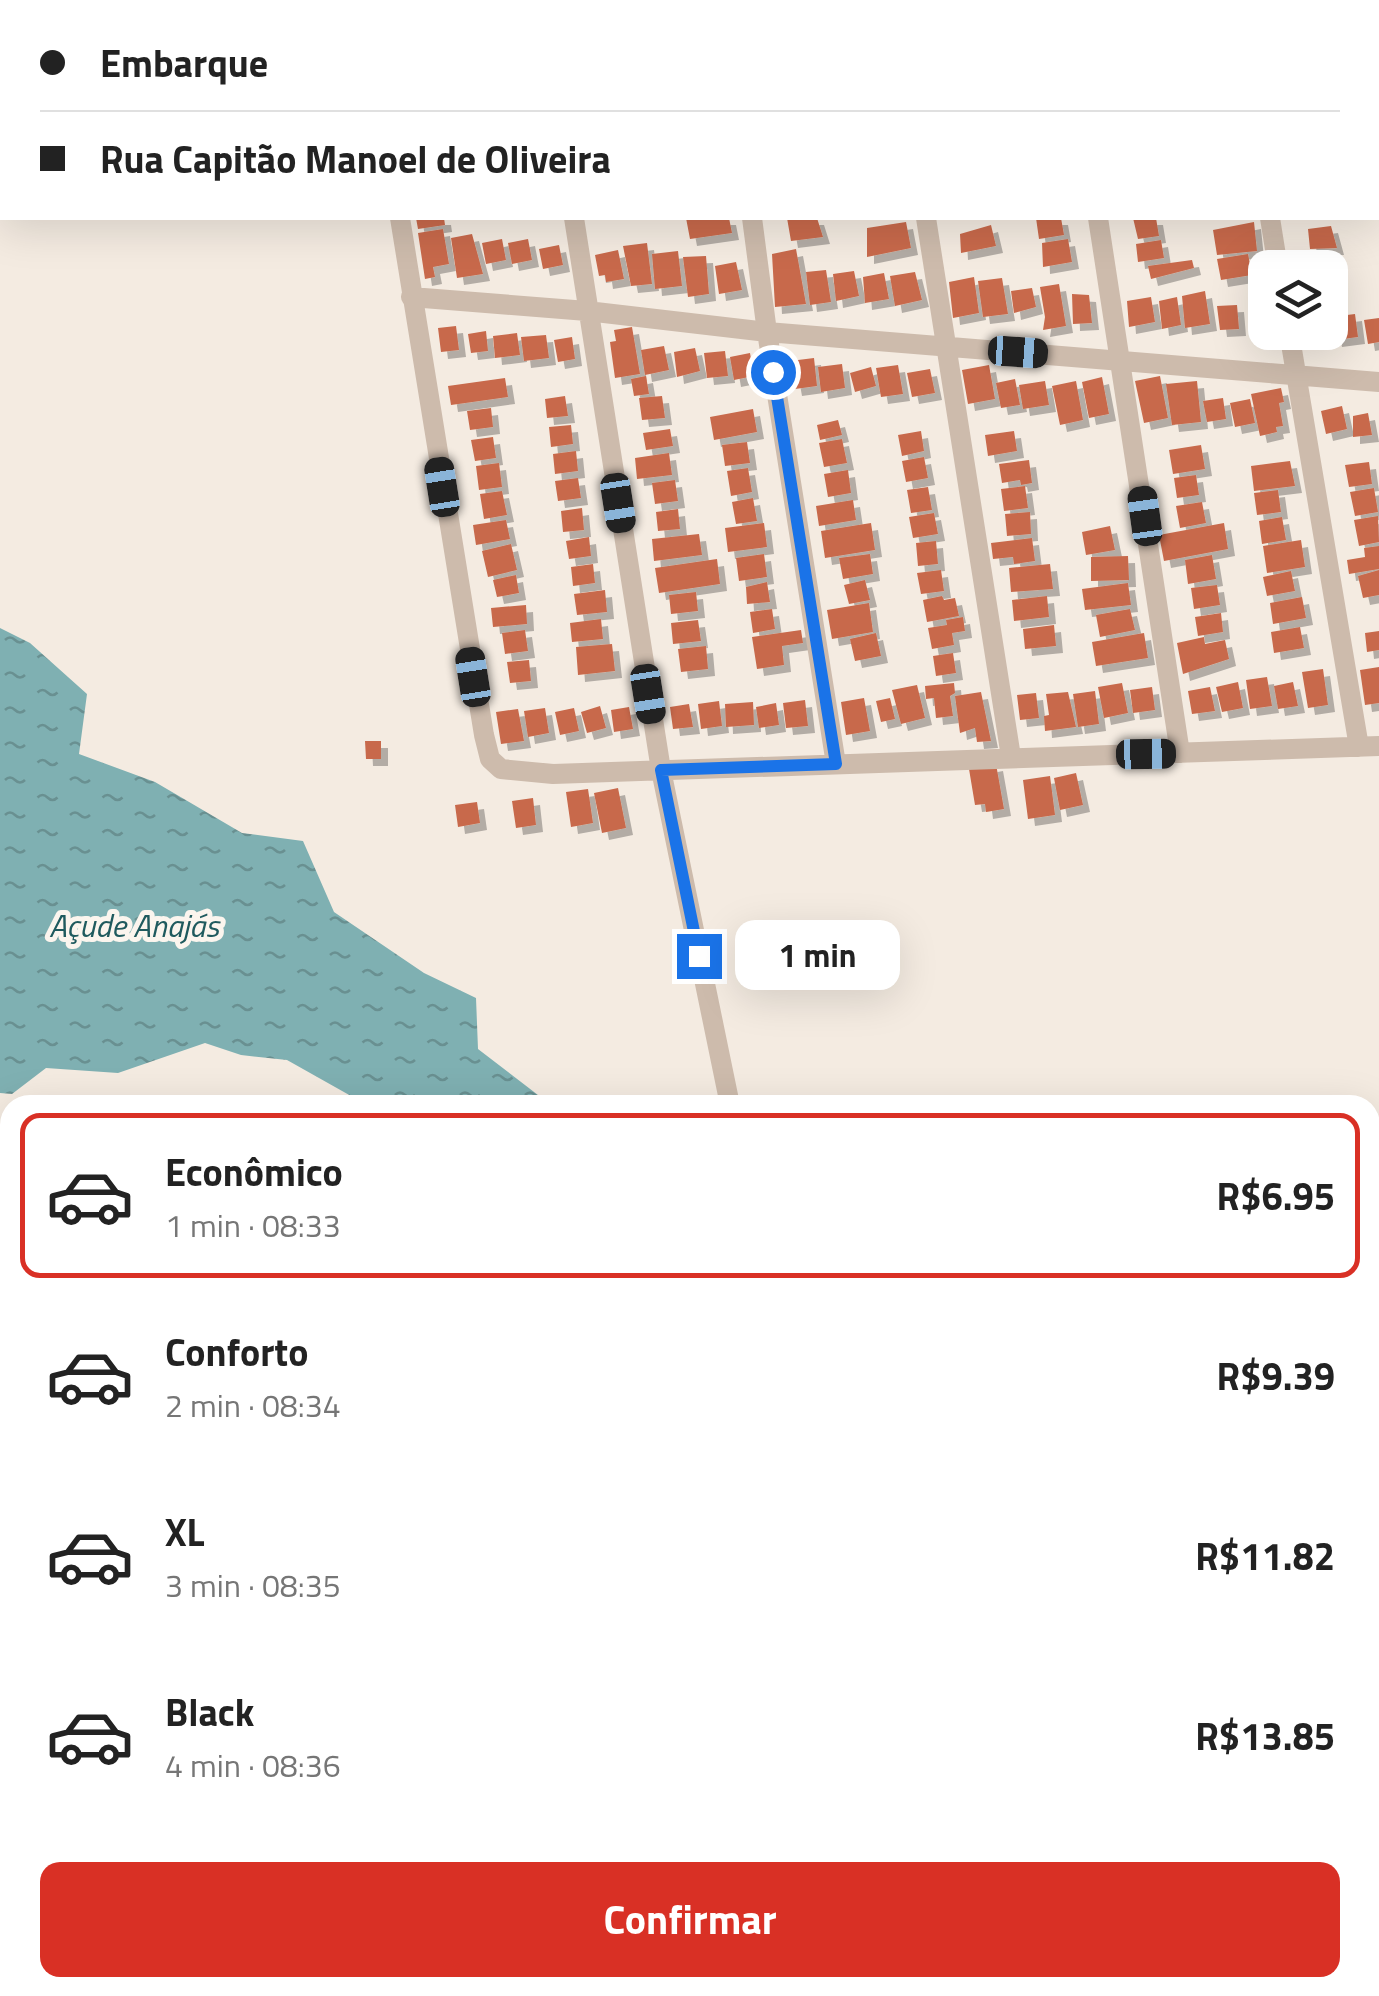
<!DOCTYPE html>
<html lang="pt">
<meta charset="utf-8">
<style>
:root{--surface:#fff;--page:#f6f6f6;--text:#222;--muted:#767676;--line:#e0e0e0;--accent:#d93025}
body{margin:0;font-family:"Titillium Web",sans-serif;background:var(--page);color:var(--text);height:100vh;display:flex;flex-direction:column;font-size:38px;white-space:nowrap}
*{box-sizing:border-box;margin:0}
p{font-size:32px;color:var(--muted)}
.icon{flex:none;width:55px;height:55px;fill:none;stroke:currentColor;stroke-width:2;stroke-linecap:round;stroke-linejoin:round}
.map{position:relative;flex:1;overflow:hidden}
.sheet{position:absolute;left:0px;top:1095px;width:1380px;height:902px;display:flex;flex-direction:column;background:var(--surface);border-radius:30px 30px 0 0;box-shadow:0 10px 40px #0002}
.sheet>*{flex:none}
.guide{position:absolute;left:0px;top:0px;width:1380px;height:220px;box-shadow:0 10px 40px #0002;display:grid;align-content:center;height:220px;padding:0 40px;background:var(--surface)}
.controls{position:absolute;left:1248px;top:250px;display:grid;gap:20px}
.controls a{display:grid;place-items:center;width:100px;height:100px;border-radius:20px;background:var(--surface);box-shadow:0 10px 40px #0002;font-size:50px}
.end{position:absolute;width:45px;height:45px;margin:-22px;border:12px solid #1a73e8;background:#fff;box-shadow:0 0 0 5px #fff}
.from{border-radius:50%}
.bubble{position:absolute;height:70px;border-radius:20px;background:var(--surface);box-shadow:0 10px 40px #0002;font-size:32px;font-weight:700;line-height:70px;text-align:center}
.car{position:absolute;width:30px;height:60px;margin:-30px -15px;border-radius:12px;box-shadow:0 0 8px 2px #0007;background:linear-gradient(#222 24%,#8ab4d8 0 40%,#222 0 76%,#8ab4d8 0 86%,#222 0)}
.guide b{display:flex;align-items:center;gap:35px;height:95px;font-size:38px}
.guide b+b{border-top:2px solid var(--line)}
.guide i{width:25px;height:25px;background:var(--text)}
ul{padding:18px 0 0;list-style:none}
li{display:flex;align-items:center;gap:30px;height:165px;margin:0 20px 15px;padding:0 20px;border:5px solid transparent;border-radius:20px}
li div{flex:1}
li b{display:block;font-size:38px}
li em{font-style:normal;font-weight:700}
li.active{border-color:var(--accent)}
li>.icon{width:90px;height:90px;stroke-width:1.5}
.cta{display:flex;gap:20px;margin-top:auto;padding:20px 40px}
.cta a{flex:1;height:115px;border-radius:20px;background:var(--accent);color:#fff;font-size:40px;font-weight:700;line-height:115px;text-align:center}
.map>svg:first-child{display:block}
</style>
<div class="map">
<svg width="1379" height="1996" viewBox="0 0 1379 1996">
<defs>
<pattern id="water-ripples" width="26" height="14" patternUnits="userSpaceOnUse" patternTransform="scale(2.5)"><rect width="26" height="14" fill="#7fb0b2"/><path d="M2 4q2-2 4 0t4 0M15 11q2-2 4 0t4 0" fill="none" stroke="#699091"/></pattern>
<filter id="shadow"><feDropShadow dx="7" dy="7" stdDeviation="0" flood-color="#0004"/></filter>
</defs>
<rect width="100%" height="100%" fill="#f4ebe1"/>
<path fill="url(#water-ripples)" d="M0 628 30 643 87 694 79 754 155 782 242 833 303 841 334 912 424 973 476 998 478 1049 551 1105H367L287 1060 241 1055 205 1043 118 1073 46 1068 12 1094 0 1093Z
M0 1425 10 1427V1858L0 1884Z"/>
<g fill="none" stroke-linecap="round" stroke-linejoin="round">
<path stroke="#7fb0b2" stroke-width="6" d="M1370 1665 1379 1664
M1370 1907 1379 1906"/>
</g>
<path fill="#c8694b" filter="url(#shadow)" d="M416 218H444L445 225 418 229Z
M686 218H729L732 233 690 239Z
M787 218H817L823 237 791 241Z
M1036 218H1061L1064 235 1039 239Z
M1133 218H1156L1159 236 1138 239Z
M906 222 911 248 867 257V228Z
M1254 222 1257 251 1217 255 1213 230Z
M991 225 996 246 961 253 960 234Z
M1331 226 1337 248 1310 249 1308 229Z
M443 229 449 264 433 267 435 277 425 279 418 233Z
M472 234 483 274 457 278 451 238Z
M502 239 506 260 486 264 482 243Z
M528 239 532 260 512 264 508 243Z
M1068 239 1072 262 1043 267 1042 243Z
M1161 240 1164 258 1138 262 1136 244Z
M647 243 652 284 631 286 623 246Z
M559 245 563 265 543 269 539 249Z
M796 249 806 304 775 307 772 254Z
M618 250 624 279 606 282 605 275 599 276 595 255Z
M678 251 682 286 655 289 652 254Z
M1316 252 1318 258 1337 253 1341 274 1330 277V268H1304L1302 255Z
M1248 254 1252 275 1221 280 1217 259Z
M706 256 709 294 688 297 683 257Z
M1192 260 1194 268 1151 279 1148 266Z
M736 262 742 290 719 294 715 266Z
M826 270 831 302 810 305 806 272Z
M854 271 859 296 836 301 833 274Z
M915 272 922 300 895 306 890 276Z
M884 273 889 299 865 303 863 277Z
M974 277 979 313 953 318 949 282Z
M1002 278 1008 314 983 317 978 281Z
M1059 284 1066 326 1043 330 1045 317 1040 287Z
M1032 288 1036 307 1014 313 1011 291Z
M1205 291 1210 324 1185 328 1182 296Z
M1072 294 1089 295 1092 323 1073 324Z
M1151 297 1155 322 1129 327 1127 301Z
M1177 297 1181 325 1162 329 1159 301Z
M1237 305 1239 329 1220 330 1217 306Z
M1265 309V332L1250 333 1249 310Z
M1355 314 1358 337 1335 340 1331 317Z
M1379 318V342L1368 344 1364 320Z
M456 326 459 350 441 352 438 328Z
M632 327 640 374 615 378 610 342 616 341 614 330Z
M486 331 488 351 471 353 468 334Z
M517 333 520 355 495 358 493 336Z
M546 335 549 358 524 361 521 337Z
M572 337 575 359 558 362 554 340Z
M664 346 669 370 645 375 641 350Z
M695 348 700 371 677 377 674 352Z
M725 351 728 376 707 378 704 353Z
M750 353 754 376 734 380 730 357Z
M814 358 817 386 795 389 790 361Z
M842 364 845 388 821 392 818 367Z
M898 365 903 394 881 397 876 368Z
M989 365 995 399 968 404 962 370Z
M871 367 876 386 855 392 850 373Z
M930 369 935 393 912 397 907 373Z
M646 376 649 394 634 396 631 379Z
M1160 376 1168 418 1144 423 1135 381Z
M1102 377 1109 414 1089 418 1082 382Z
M505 378 508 397 451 405 448 386Z
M1015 379 1020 405 1001 408 996 383Z
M1045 381 1049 405 1023 409 1019 385Z
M1076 381 1083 420 1060 425 1052 386Z
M1197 381 1201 422 1172 425 1166 384Z
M1281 388 1284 402 1279 403 1283 426 1276 427 1277 432 1260 436 1251 394Z
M565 396 568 416 547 418 545 399Z
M662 396 665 418 642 420 639 398Z
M1223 398 1226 419 1207 422 1203 401Z
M1250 399 1255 423 1235 427 1230 403Z
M1342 406 1347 429 1326 434 1321 411Z
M491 408 493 427 470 430 467 411Z
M753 409 757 432 714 440 710 417Z
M1368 413 1372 435 1353 437V416Z
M838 420 842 435 820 440 817 425Z
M571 425 573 444 551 447 549 427Z
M670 429 673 446 646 450 643 433Z
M921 431 924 451 902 456 898 435Z
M1014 431 1017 451 988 456 985 435Z
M493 437 496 458 475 461 471 440Z
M842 439 847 463 824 467 819 443Z
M747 442 750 463 725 466 722 445Z
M1201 445 1205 469 1173 474 1169 450Z
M576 451 578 471 555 474 553 454Z
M669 453 672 475 637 479 635 458Z
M924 457 928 478 906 482 902 461Z
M1029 460 1032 483 1021 485 1020 480 1002 483 999 464Z
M1290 461 1295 486 1254 491 1251 466Z
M1369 462 1372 484 1349 487 1345 465Z
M499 463 502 487 479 490 476 466Z
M748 468 752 492 731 496 727 471Z
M848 470 851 493 828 497 824 474Z
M1196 475 1199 495 1177 498 1174 478Z
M578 478 581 498 558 501 555 481Z
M675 480 678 501 655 504 652 483Z
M1025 486 1028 508 1004 511 1001 489Z
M928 487 932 510 911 513 907 490Z
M1374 488 1378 512 1355 516 1350 492Z
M1278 490 1281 512 1257 515 1254 493Z
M502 491 507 515 484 519 480 494Z
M753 498 757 521 736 524 732 502Z
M853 500 856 520 819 526 816 506Z
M1202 502 1206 523 1180 528 1176 506Z
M582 508 584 530 563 532 561 511Z
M678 509 680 529 658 531 656 512Z
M1030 512 1031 534 1007 536 1005 514Z
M934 513 938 534 913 538 909 517Z
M1378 516 1379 542 1359 546 1354 520Z
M1282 517 1286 540 1262 544 1259 521Z
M506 520 510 539 476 545 473 525Z
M764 523 767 547 728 552 725 528Z
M871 523 875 550 825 558 821 531Z
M1224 523 1228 549 1164 561 1159 535Z
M1110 526 1115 550 1086 555 1082 532Z
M699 534 702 555 654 561 652 539Z
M589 537 591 556 569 559 566 541Z
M1032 538 1035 561 1014 564 1013 557 993 559 991 543Z
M1301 540 1305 567 1267 573 1263 546Z
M936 541 938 564 918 566 916 543Z
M511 544 517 570 488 577 482 551Z
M1379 546V569L1349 574 1347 560 1365 557 1364 548Z
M764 554 767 577 739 581 736 558Z
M870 554 873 574 843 579 839 558Z
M1212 555 1216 579 1188 584 1185 560Z
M1128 556 1129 580 1091 581V557Z
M717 559 720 584 659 593 655 568Z
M593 564 595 583 573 586 571 567Z
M1050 564 1053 589 1011 592 1009 568Z
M941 570 944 591 921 594 917 573Z
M1379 570V595L1363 598 1358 576Z
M1291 571 1295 591 1267 596 1263 577Z
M516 575 519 593 497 597 493 580Z
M865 580 870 600 849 604 844 585Z
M767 582 770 602 747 604 746 587Z
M1128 583 1131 605 1085 610 1082 589Z
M1217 585 1220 605 1194 609 1191 588Z
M605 590 607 612 577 615 574 594Z
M696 592 698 611 671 614 669 595Z
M942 596 944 600 955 598 959 616 927 622 923 600Z
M1047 596 1049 617 1014 621 1012 600Z
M1302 597 1306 618 1273 624 1270 603Z
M869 603 873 632 832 639 827 610Z
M526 605 527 624 493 627 491 608Z
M772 609 775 629 753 633 750 612Z
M1130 609 1135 630 1100 637 1096 615Z
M1221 613 1223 632 1198 636 1195 617Z
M963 617 965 631 952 633 954 645 932 649 928 628 947 625 946 620Z
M601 619 603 639 572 642 570 623Z
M698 620 701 641 673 644 671 623Z
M1054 625 1056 646 1025 649 1023 629Z
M1300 627 1304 648 1274 653 1271 632Z
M525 630 528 651 505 654 502 633Z
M801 630 803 643 782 646 784 665 757 669 752 637Z
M1379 631V650L1367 652 1365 633Z
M876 633 881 656 855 661 850 639Z
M1144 633 1148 658 1096 666 1092 642Z
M1204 637 1205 644 1225 640 1229 659 1183 674 1177 643Z
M612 644 615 671 578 675 576 647Z
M706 646 708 669 681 672 678 649Z
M953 653 956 673 936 676 933 656Z
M529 660 531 681 510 683 507 662Z
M1379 667V703L1365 705 1360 670Z
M1323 669 1328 705 1308 708 1302 672Z
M1267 677 1272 706 1250 709 1246 680Z
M1238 682 1243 708 1222 712 1216 687Z
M1293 682 1298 706 1278 709 1274 686Z
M954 683 955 693 950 696 953 716 936 718 934 698 926 699 925 686Z
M1122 683 1128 713 1104 718 1098 687Z
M917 685 925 718 901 724 892 690Z
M1152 687 1155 710 1133 713 1130 690Z
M1210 687 1215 711 1192 714 1188 691Z
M1095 691 1099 724 1078 727 1073 694Z
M981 692 991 741 977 742 975 728 960 733 955 696Z
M1068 692 1076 727 1045 731 1044 716 1049 715 1046 694Z
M1036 693 1039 718 1020 720 1017 695Z
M864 698 870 731 846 735 841 702Z
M890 698 895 719 881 722 876 701Z
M805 700 808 726 786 728 783 703Z
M719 701 722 726 701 729 698 704Z
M753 702 754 725 726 727 725 704Z
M776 703 779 725 759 728 756 707Z
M689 704 693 727 673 729 670 707Z
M600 706 606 728 587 733 581 712Z
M629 707 633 729 614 732 611 710Z
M545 708 549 733 528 737 524 711Z
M574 708 579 731 560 735 555 712Z
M518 709 524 741 501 744 496 712Z
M365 741H381V759H366Z
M996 764 1004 809 986 812 985 804 975 805 969 769Z
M1076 773 1083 805 1060 810 1054 778Z
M1050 776 1055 815 1028 819 1023 780Z
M618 788 626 828 602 833 594 793Z
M588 789 593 823 571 827 566 792Z
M533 798 536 825 516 828 512 801Z
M477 802 480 823 458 827 455 805Z
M1375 1916H1379V1954L1370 1953Z
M38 1988H70V1995L39 1996Z
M112 1988H184L185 1996H113Z
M926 1988H973L975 1996H928Z
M1183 1988H1233L1234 1996H1184Z"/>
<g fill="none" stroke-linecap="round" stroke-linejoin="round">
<path stroke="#b9a596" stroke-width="4" stroke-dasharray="5 5" stroke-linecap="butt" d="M0 1301 10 1299
M592 1988 594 1996"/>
<path stroke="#cdbbac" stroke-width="10" d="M16 1988V1996"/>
<path stroke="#cdbbac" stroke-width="20" d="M369 0 370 2
M543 0V2
M724 0V2
M889 0 890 2
M1061 0 1062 2
M1236 0V2
M1296 0 1309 2
M1378 16H1379
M400 218 484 735 490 759 501 769 553 774 1379 746
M574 218 661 770 730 1105
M752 218 767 332 836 764
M926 218 1011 757
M1098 218 1180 753
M1270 218 1278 268
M411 297 587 311 767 332 1379 382
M1289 332 1359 747
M1370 1801 1379 1800
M208 1988 210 1996
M894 1988 895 1996
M1247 1988V1996
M374 1996 408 1988"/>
</g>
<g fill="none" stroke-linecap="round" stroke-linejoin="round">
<path stroke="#1a73e8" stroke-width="12" d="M699 956 661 770 836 764 773 372"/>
</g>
<g text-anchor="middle" stroke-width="10" stroke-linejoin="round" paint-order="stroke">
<g font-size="32" font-style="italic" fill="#1f5a5e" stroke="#fbf5ee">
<text x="134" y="937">Açude Anajás</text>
</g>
</g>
</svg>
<div class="controls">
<a><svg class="icon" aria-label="layers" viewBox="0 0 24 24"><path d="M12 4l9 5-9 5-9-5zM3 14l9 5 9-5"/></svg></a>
</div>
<i class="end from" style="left:773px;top:372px"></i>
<i class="end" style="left:699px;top:956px"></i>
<div class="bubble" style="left:735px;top:920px;width:165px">1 min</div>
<i class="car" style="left:1018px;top:352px;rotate:94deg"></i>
<i class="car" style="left:442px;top:487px;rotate:351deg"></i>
<i class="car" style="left:618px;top:503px;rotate:171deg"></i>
<i class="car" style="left:1145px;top:516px;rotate:352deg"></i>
<i class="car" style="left:473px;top:677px;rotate:351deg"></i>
<i class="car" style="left:648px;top:694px;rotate:171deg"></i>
<i class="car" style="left:1146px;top:754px;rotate:89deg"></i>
<div class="guide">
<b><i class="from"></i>Embarque</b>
<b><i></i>Rua Capitão Manoel de Oliveira</b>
</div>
<section class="sheet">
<ul>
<li class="active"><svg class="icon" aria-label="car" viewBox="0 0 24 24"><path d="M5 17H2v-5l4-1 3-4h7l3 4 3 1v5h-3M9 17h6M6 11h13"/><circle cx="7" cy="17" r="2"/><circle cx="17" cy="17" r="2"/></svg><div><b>Econômico</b><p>1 min · 08:33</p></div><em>R$6.95</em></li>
<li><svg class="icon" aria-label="car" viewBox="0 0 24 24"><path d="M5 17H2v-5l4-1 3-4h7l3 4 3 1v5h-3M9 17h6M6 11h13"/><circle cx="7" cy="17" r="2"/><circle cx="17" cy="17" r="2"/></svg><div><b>Conforto</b><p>2 min · 08:34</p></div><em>R$9.39</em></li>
<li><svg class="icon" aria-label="car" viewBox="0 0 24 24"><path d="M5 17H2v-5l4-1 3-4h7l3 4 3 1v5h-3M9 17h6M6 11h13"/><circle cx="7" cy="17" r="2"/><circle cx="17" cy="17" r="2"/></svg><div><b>XL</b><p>3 min · 08:35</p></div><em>R$11.82</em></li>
<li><svg class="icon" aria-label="car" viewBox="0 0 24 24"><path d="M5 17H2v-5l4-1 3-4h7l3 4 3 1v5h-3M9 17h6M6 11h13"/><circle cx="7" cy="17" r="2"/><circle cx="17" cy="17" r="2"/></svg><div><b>Black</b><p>4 min · 08:36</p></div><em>R$13.85</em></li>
</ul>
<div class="cta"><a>Confirmar</a></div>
</section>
</div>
